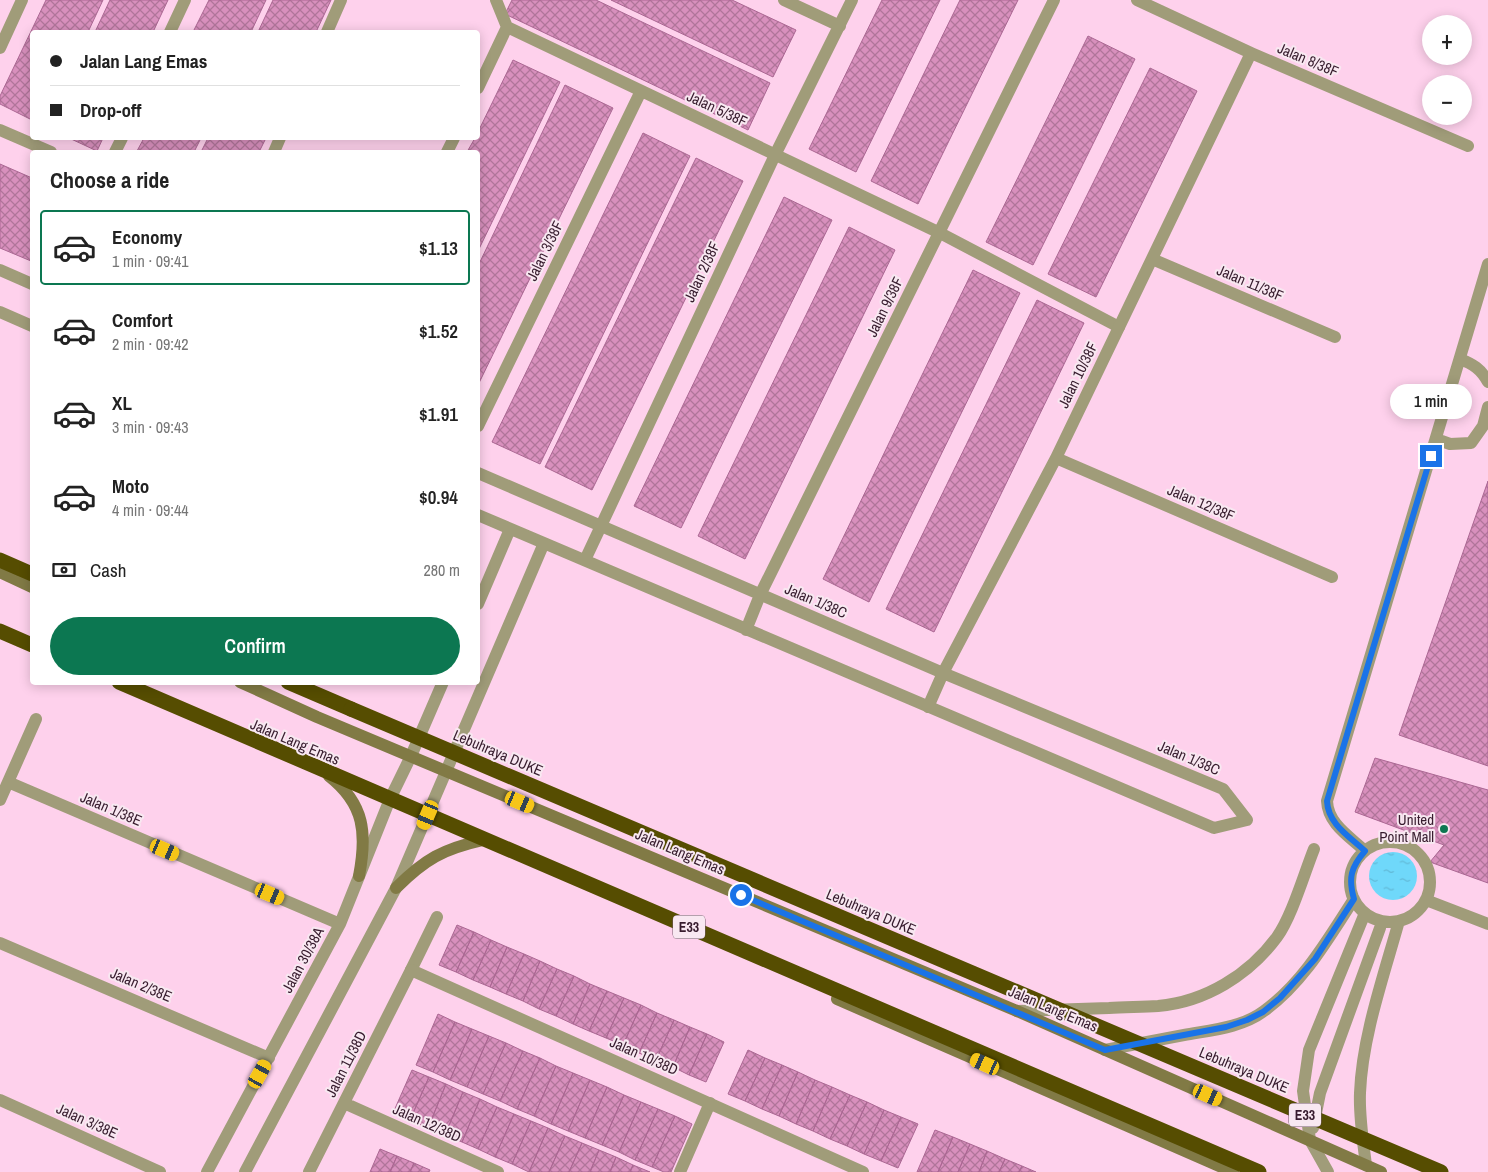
<!DOCTYPE html>
<meta charset="utf-8">
<style>
:root{--surface:#fff;--page:#f2f2f2;--text:#222;--muted:#767676;--line:#e0e0e0;--accent:#0c7751}
body{margin:0;font-family:"Archivo Narrow",sans-serif;background:var(--page);color:var(--text);height:100vh;display:flex;flex-direction:column;font-size:19px;white-space:nowrap}
*{box-sizing:border-box;margin:0}
p{font-size:16px;color:var(--muted)}
.icon{flex:none;width:28px;height:28px;fill:none;stroke:currentColor;stroke-width:2;stroke-linecap:round;stroke-linejoin:round}
.map{position:relative;flex:1;overflow:hidden}
.panel{position:absolute;left:30px;top:150px;width:450px;height:535px;display:flex;flex-direction:column;background:var(--surface);border-radius:5px;box-shadow:0 2px 12px #0003}
.panel>*{flex:none}
.top-card{position:absolute;left:30px;top:30px;width:450px;height:110px;border-radius:5px;box-shadow:0 2px 12px #0003;display:grid;align-content:center;height:110px;padding:0 20px;background:var(--surface)}
.tools{position:absolute;left:1422px;top:15px;display:grid;gap:10px}
.tools a{display:grid;place-items:center;width:50px;height:50px;border-radius:50%;background:var(--surface);box-shadow:0 2px 12px #0003;font-size:25px}
.end{position:absolute;width:22px;height:22px;margin:-11px;border:6px solid #1a73e8;background:#fff;box-shadow:0 0 0 2px #fff}
.from{border-radius:50%}
.bubble{position:absolute;height:35px;border-radius:18px;background:var(--surface);box-shadow:0 2px 12px #0003;font-size:16px;font-weight:600;line-height:35px;text-align:center}
.car{position:absolute;width:15px;height:30px;margin:-15px -8px;border-radius:6px;box-shadow:0 0 4px 1px #0007;background:linear-gradient(#f5c518 24%,#345 0 40%,#f5c518 0 76%,#345 0 86%,#f5c518 0)}
.top-card b{display:flex;align-items:center;gap:18px;height:48px;font-size:19px}
.top-card b+b{border-top:1px solid var(--line)}
.top-card i{width:12px;height:12px;background:var(--text)}
ul{padding:0;list-style:none}
li{display:flex;align-items:center;gap:15px;height:75px;margin:0 10px 8px;padding:0 10px;border:2px solid transparent;border-radius:5px}
li div{flex:1}
li b{display:block;font-size:19px}
li em{font-style:normal;font-weight:600}
li.on{border-color:var(--accent)}
li>.icon{width:45px;height:45px;stroke-width:1.5}
h2{padding:0 20px;font-size:22px;line-height:60px}
.pay{display:flex;align-items:center;gap:12px;height:55px;padding:0 20px;font-size:19px}
.pay p{margin-inline-start:auto}
.button{display:flex;gap:10px;margin-top:auto;padding:10px 20px}
.button a{flex:1;height:58px;border-radius:30px;background:var(--accent);color:#fff;font-size:20px;font-weight:600;line-height:58px;text-align:center}
.map>svg:first-child{display:block}
</style>
<div class="map">
<svg width="1488" height="1172" viewBox="0 0 1488 1172">
<defs>
<pattern id="water-ripples" width="26" height="14" patternUnits="userSpaceOnUse" patternTransform="scale(1.25)"><rect width="26" height="14" fill="#6fd8fa"/><path d="M2 4q2-2 4 0t4 0M15 11q2-2 4 0t4 0" fill="none" stroke="#61b9d7"/></pattern>
<pattern id="building-cross-hatch" width="8" height="8" patternUnits="userSpaceOnUse" patternTransform="scale(1.25)"><rect width="8" height="8" fill="#d890bd"/><path d="M0 0l8 8M0 8l8-8" fill="none" stroke="#b0759a"/></pattern>
</defs>
<rect width="100%" height="100%" fill="#fed1ec"/>
<path fill="url(#water-ripples)" d="M1369 876a24 24 0 1 1 48 0a24 24 0 1 1-48 0Z"/>
<path fill="url(#building-cross-hatch)" stroke="#ab6793" d="M46 0H103L88 32H32V120L0 104V96Z
M110 0H168L153 32H95Z
M209 0H266L251 32H193Z
M273 0H331L316 32H258Z
M512 0H596L770 83 748 130 505 14Z
M611 0H732L796 30 773 77Z
M882 0H940L856 172 809 149Z
M960 0H1018L918 204 871 181Z
M1088 36 1135 59 1033 265 986 242Z
M513 60 560 82 478 251V152H467L475 138H478V132Z
M1150 68 1197 91 1096 297 1048 274Z
M565 85 613 108 478 385V266Z
M643 133 690 156 540 464 492 442Z
M69 138H103L97 151Z
M144 138H201L194 152H139L137 151Z
M208 138H266L259 152H201Z
M696 158 743 181 592 490 545 467Z
M0 164 32 178V258L31 261 0 248Z
M784 197 832 220 681 528 634 506Z
M849 227 895 250 745 559 698 536Z
M973 270 1020 293 869 602 823 579Z
M1037 300 1084 323 934 632 886 609Z
M1488 481V766L1399 735Z
M1375 758 1488 790V883L1430 862 1444 845 1355 812Z
M457 925 474 932 456 972 439 965Z
M474 932 491 940 473 980 456 972Z
M491 940 507 947 490 987 473 980Z
M507 947 524 954 506 994 490 987Z
M524 954 540 961 523 1001 506 994Z
M540 961 557 969 539 1009 523 1001Z
M557 969 574 976 556 1016 539 1009Z
M574 976 590 984 573 1024 556 1016Z
M590 984 607 991 589 1031 573 1024Z
M607 991 624 998 606 1038 589 1031Z
M624 998 641 1005 623 1045 606 1038Z
M641 1005 657 1013 639 1053 623 1045Z
M657 1013 674 1020 656 1060 639 1053Z
M438 1014 455 1022 433 1072 416 1065Z
M674 1020 690 1027 673 1067 656 1060Z
M455 1022 472 1029 450 1080 433 1072Z
M690 1027 707 1034 689 1075 673 1067Z
M472 1029 489 1036 467 1087 450 1080Z
M707 1034 724 1042 706 1082 689 1075Z
M489 1036 506 1043 483 1094 467 1087Z
M506 1043 523 1051 500 1101 483 1094Z
M748 1050 765 1058 745 1101 728 1094Z
M523 1051 540 1058 517 1109 500 1101Z
M540 1058 556 1066 534 1116 517 1109Z
M765 1058 782 1065 762 1109 745 1101Z
M782 1065 798 1072 779 1116 762 1109Z
M556 1066 573 1073 551 1124 534 1116Z
M412 1070 429 1077 410 1120 393 1113Z
M798 1072 815 1080 796 1124 779 1116Z
M573 1073 590 1080 568 1131 551 1124Z
M429 1077 446 1084 428 1128 410 1120Z
M590 1080 607 1087 585 1138 568 1131Z
M815 1080 832 1087 813 1131 796 1124Z
M446 1084 463 1092 445 1135 428 1128Z
M607 1087 624 1095 602 1145 585 1138Z
M832 1087 850 1095 830 1139 813 1131Z
M463 1092 480 1099 462 1142 445 1135Z
M624 1095 641 1102 619 1152 602 1145Z
M850 1095 867 1102 847 1146 830 1139Z
M480 1099 497 1107 478 1149 462 1142Z
M641 1102 658 1109 635 1160 619 1152Z
M867 1102 884 1110 864 1154 847 1146Z
M497 1107 514 1114 495 1157 478 1149Z
M658 1109 675 1116 652 1167 635 1160Z
M884 1110 901 1117 881 1161 864 1154Z
M514 1114 531 1121 512 1164 495 1157Z
M675 1116 692 1124 671 1172H664L652 1167Z
M901 1117 918 1124 898 1168 881 1161Z
M531 1121 548 1128 529 1172 512 1164Z
M548 1128 565 1136 549 1172H529Z
M935 1130 953 1137 938 1172H917Z
M565 1136 582 1143 569 1172H549Z
M953 1137 970 1144 958 1172H938Z
M582 1143 599 1150 590 1172H569Z
M970 1144 987 1151 979 1172H958Z
M380 1149 397 1156 390 1172H370Z
M599 1150 616 1157 610 1172H590Z
M987 1151 1005 1159 999 1172H979Z
M397 1156 414 1163 410 1172H390Z
M616 1157 633 1165 630 1172H610Z
M1005 1159 1022 1166 1019 1172H999Z
M414 1163 430 1170 429 1172H410Z
M633 1165 650 1172H630Z
M1022 1166 1036 1172H1019Z"/>
<g fill="none" stroke-linecap="round" stroke-linejoin="round">
<path stroke="#a09c79" stroke-width="12" d="M940 233 1119 327
M1460 359C1473 364 1481 369 1488 382
M1436 439 1450 444 1471 443 1483 426 1488 407
M1350 882a40 40 0 1 1 80 0a40 40 0 1 1-80 0Z
M1365 851C1349 836 1328 824 1327 801L1488 264
M1426 900 1488 924
M411 970 437 917
M1017 1011C1048 1010 1078 1009 1109 1008 1125 1007 1142 1007 1158 1006 1205 1002 1249 975 1277 937 1292 916 1304 874 1314 849
M1105 1050C1132 1045 1158 1040 1184 1035 1211 1030 1241 1028 1264 1011 1303 983 1328 939 1354 899
M1313 1128 1320 1093 1380 928
M1366 1165C1363 1141 1359 1117 1360 1093 1362 1037 1384 975 1399 921
M680 1172 710 1103
M1328 1172 1310 1140 1303 1091 1309 1050 1365 913"/>
<path stroke="#a09c79" stroke-width="12" d="M496 0 507 27 940 233
M784 0 840 26
M1137 0 1251 53 1468 146
M170 32 185 0
M327 32 341 0
M0 48 22 0
M478 88 507 27
M0 130 51 152
M115 152 122 138
M274 152 280 138
M447 152 454 138
M1152 259 1335 337
M0 270 32 284
M0 312 32 326
M478 426 641 91
M1056 458 1332 577
M478 473 943 673 1223 789 1247 820 1214 828 478 515
M585 560 775 155 852 0
M478 604 510 529
M746 630 760 595 1054 0
M928 707 943 673 1056 458 1251 53
M8 782 340 924
M0 800 36 719
M0 943 269 1058
M0 1100 160 1172
M344 1103 498 1172
M207 1172 340 924 390 799 411 756 443 682
M245 1172 396 888 544 543
M309 1172 411 970 863 1172"/>
<path stroke="#817a45" stroke-width="12" d="M0 572 32 587
M240 682 317 717 1017 1011 1381 1172
M329 776C365 804 367 834 359 876
M396 888C425 859 443 849 483 840
M837 999 1233 1172"/>
<path stroke="#564d01" stroke-width="15" d="M0 560 32 574
M0 631 32 645
M288 682 351 709"/>
<path stroke="#564d01" stroke-width="15" d="M119 682 1259 1172
M351 709 1441 1172"/>
</g>
<g fill="none" stroke-linecap="round" stroke-linejoin="round">
<path stroke="#1a73e8" stroke-width="6" d="M741 895 1105 1050 1226 1027 1247 1020 1263 1012 1280 998 1315 959 1354 899C1348 878 1351 867 1365 851 1349 836 1328 824 1327 801L1431 456"/>
</g>
<circle fill="#0c7751" stroke="#f8e8f1" stroke-width="2" cx="1444" cy="829" r="5"/>
<g text-anchor="middle" stroke-width="4" stroke-linejoin="round" paint-order="stroke">
<g fill="#f8e8f1" stroke="#715968" stroke-width="1">
<rect x="673" y="915.5" width="32" height="23" rx="4"/>
<rect x="1289" y="1103.5" width="32" height="23" rx="4"/>
</g>
<g font-size="14" font-weight="bold" fill="#371c2e">
<text x="689" y="932">E33</text>
<text x="1305" y="1120">E33</text>
</g>
<g font-size="15" fill="#371c2e" stroke="#f8e8f1">
<text transform="translate(1308 60) rotate(23)" y="5">Jalan 8/38F</text>
<text transform="translate(717 109) rotate(25)" y="5">Jalan 5/38F</text>
<text transform="translate(545 251) rotate(-64)" y="5">Jalan 3/38F</text>
<text transform="translate(702 272) rotate(-65)" y="5">Jalan 2/38F</text>
<text transform="translate(1250 283) rotate(23)" y="5">Jalan 11/38F</text>
<text transform="translate(885 307) rotate(-64)" y="5">Jalan 9/38F</text>
<text transform="translate(1078 375) rotate(-64)" y="5">Jalan 10/38F</text>
<text transform="translate(1201 503) rotate(23)" y="5">Jalan 12/38F</text>
<text transform="translate(816 601) rotate(23)" y="5">Jalan 1/38C</text>
<text transform="translate(295 742) rotate(23)" y="5">Jalan Lang Emas</text>
<text transform="translate(498 753) rotate(23)" y="5">Lebuhraya DUKE</text>
<text transform="translate(1189 758) rotate(23)" y="5">Jalan 1/38C</text>
<text transform="translate(111 809) rotate(23)" y="5">Jalan 1/38E</text>
<text transform="translate(680 852) rotate(23)" y="5">Jalan Lang Emas</text>
<text transform="translate(871 912) rotate(23)" y="5">Lebuhraya DUKE</text>
<text transform="translate(303 960) rotate(-62)" y="5">Jalan 30/38A</text>
<text transform="translate(141 985) rotate(23)" y="5">Jalan 2/38E</text>
<text transform="translate(1053 1009) rotate(23)" y="5">Jalan Lang Emas</text>
<text transform="translate(644 1056) rotate(24)" y="5">Jalan 10/38D</text>
<text transform="translate(346 1064) rotate(-63)" y="5">Jalan 11/38D</text>
<text transform="translate(1244 1070) rotate(23)" y="5">Lebuhraya DUKE</text>
<text transform="translate(87 1121) rotate(24)" y="5">Jalan 3/38E</text>
<text transform="translate(427 1123) rotate(24)" y="5">Jalan 12/38D</text>
</g>
<g font-size="15" fill="#371c2e" stroke="#f8e8f1" text-anchor="end">
<text x="1434" y="825">United<tspan x="1434" dy="17">Point Mall</tspan></text>
</g>
</g>
</svg>
<div class="tools">
<a>+</a>
<a>−</a>
</div>
<i class="end from" style="left:741px;top:895px"></i>
<i class="end" style="left:1431px;top:456px"></i>
<div class="bubble" style="left:1390px;top:384px;width:82px">1 min</div>
<i class="car" style="left:520px;top:802px;rotate:113deg"></i>
<i class="car" style="left:428px;top:815px;rotate:203deg"></i>
<i class="car" style="left:165px;top:850px;rotate:113deg"></i>
<i class="car" style="left:270px;top:894px;rotate:113deg"></i>
<i class="car" style="left:985px;top:1064px;rotate:294deg"></i>
<i class="car" style="left:260px;top:1074px;rotate:29deg"></i>
<i class="car" style="left:1208px;top:1095px;rotate:114deg"></i>
<div class="top-card">
<b><i class="from"></i>Jalan Lang Emas</b>
<b><i></i>Drop-off</b>
</div>
<section class="panel">
<h2>Choose a ride</h2>
<ul>
<li class="on"><svg class="icon" aria-label="car" viewBox="0 0 24 24"><path d="M5 17H2v-5l4-1 3-4h7l3 4 3 1v5h-3M9 17h6M6 11h13"/><circle cx="7" cy="17" r="2"/><circle cx="17" cy="17" r="2"/></svg><div><b>Economy</b><p>1 min · 09:41</p></div><em>$1.13</em></li>
<li><svg class="icon" aria-label="car" viewBox="0 0 24 24"><path d="M5 17H2v-5l4-1 3-4h7l3 4 3 1v5h-3M9 17h6M6 11h13"/><circle cx="7" cy="17" r="2"/><circle cx="17" cy="17" r="2"/></svg><div><b>Comfort</b><p>2 min · 09:42</p></div><em>$1.52</em></li>
<li><svg class="icon" aria-label="car" viewBox="0 0 24 24"><path d="M5 17H2v-5l4-1 3-4h7l3 4 3 1v5h-3M9 17h6M6 11h13"/><circle cx="7" cy="17" r="2"/><circle cx="17" cy="17" r="2"/></svg><div><b>XL</b><p>3 min · 09:43</p></div><em>$1.91</em></li>
<li><svg class="icon" aria-label="car" viewBox="0 0 24 24"><path d="M5 17H2v-5l4-1 3-4h7l3 4 3 1v5h-3M9 17h6M6 11h13"/><circle cx="7" cy="17" r="2"/><circle cx="17" cy="17" r="2"/></svg><div><b>Moto</b><p>4 min · 09:44</p></div><em>$0.94</em></li>
</ul>
<div class="pay"><svg class="icon" aria-label="cash" viewBox="0 0 24 24"><path d="M3 7h18v10H3z"/><circle cx="12" cy="12" r="2"/></svg>Cash<p>280 m</p></div>
<div class="button"><a>Confirm</a></div>
</section>
</div>
